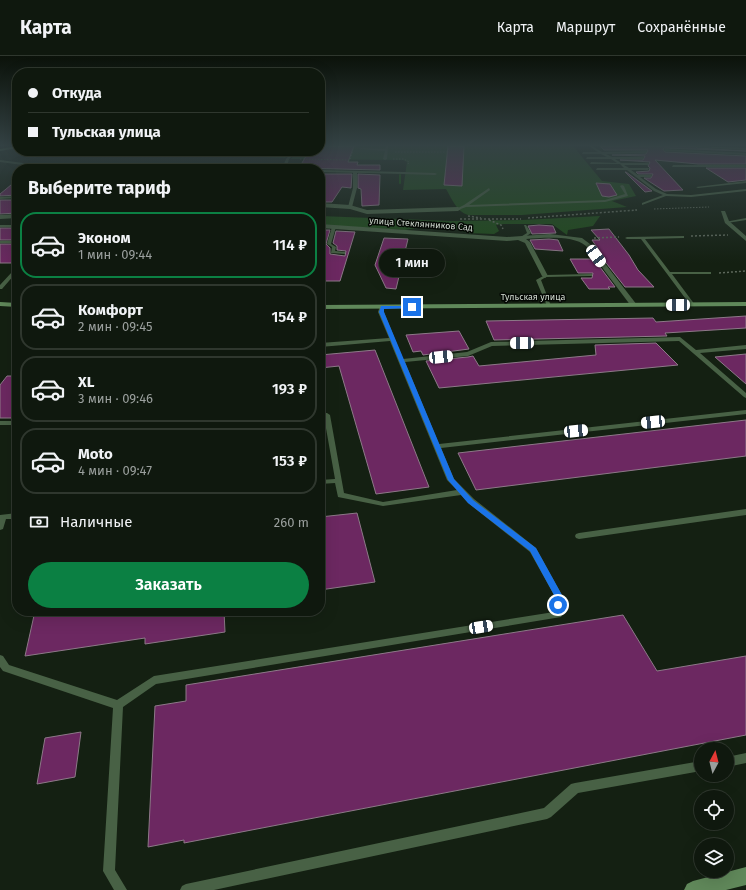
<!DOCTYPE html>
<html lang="ru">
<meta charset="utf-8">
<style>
:root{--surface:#0f180e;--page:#1d251c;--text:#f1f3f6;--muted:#9ba09e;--line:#2f372e;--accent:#0b8043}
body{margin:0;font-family:"Fira Sans",sans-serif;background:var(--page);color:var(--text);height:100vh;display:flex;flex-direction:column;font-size:15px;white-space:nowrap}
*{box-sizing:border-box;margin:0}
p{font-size:13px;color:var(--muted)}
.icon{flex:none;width:22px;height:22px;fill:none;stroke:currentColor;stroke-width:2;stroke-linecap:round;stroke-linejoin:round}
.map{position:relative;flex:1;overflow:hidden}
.drawer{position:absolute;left:12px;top:108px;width:313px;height:452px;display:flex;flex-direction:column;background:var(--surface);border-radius:16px;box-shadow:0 4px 16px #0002,0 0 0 1px var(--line)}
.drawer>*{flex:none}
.banner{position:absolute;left:12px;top:12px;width:313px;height:88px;border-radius:16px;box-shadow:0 4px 16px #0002,0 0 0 1px var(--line);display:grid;align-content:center;height:88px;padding:0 16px;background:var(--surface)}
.needle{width:26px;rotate:7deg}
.tools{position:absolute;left:694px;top:686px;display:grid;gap:8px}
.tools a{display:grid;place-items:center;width:40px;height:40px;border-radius:50%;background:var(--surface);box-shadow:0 4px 16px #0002,0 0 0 1px var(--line);font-size:20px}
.end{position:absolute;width:18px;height:18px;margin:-9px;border:5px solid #1a73e8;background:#fff;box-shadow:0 0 0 2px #fff}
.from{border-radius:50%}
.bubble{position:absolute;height:28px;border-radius:14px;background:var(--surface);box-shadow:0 4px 16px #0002,0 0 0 1px var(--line);font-size:13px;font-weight:600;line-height:28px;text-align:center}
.car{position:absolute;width:12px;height:24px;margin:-12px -6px;border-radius:5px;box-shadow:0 0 3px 1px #0007;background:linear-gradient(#fff 24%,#345 0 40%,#fff 0 76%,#345 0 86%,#fff 0)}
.banner b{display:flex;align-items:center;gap:14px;height:38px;font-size:15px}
.banner b+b{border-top:1px solid var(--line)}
.banner i{width:10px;height:10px;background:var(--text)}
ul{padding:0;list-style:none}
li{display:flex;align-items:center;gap:12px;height:66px;margin:0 8px 6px;padding:0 8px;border:2px solid var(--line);border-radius:16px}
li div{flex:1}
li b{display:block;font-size:15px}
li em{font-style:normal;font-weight:600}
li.active{border-color:var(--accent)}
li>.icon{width:36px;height:36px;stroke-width:1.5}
h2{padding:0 16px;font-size:18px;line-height:48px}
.pay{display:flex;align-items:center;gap:10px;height:44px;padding:0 16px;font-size:15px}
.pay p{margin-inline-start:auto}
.action{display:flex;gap:8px;margin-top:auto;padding:8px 16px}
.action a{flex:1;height:46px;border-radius:24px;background:var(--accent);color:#fff;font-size:16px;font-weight:600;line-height:46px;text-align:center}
header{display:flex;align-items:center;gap:24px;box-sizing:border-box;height:56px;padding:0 20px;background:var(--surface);border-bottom:1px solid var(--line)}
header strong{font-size:19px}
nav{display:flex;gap:22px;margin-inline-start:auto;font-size:14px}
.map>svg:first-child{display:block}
</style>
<header>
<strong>Карта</strong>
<nav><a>Карта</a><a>Маршрут</a><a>Сохранённые</a></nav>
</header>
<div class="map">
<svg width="746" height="834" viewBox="0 0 746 834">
<rect width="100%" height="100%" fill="#142012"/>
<path fill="#204b1b" d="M320 90H573L602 125 629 128 636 140 612 145 627 151 522 159H468C456 155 452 143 446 133L403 134 407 106 403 104 291 103 297 95H320Z
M119 95H292L285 102Z
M320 160 450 165 522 164 600 160 593 170 568 174 567 179 552 168H504L496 169 499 175 494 178 468 177 454 172 442 173 426 170 405 174 320 169Z"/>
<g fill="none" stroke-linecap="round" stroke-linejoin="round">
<path stroke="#14540b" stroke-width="2" d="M400 119V127"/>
</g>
<path fill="#6c2861" stroke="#8d7988" d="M320 90H354L348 106H358L357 109H380V114L299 112 309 95H320Z
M448 90H464L462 130 444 129Z
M600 90H695L697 92 746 95 664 92 663 93 665 96 746 100V108H698L655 104 683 134 664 135 644 122H651L653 118H638L636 116 649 115 650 112 648 110 650 106 620 104H643L645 100 612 99 646 98 648 94H604Z
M706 112H746V124L728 126Z
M625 116H626L652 135 645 136Z
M320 118H352L351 132 342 131 332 146H320Z
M358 118 380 119 379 149 362 150 361 133 358 132Z
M17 124V139L0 140V138Z
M596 127 610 128 617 139 609 141 602 140Z
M0 144H17V157L0 158Z
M539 169 553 170 556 177 532 178 528 170Z
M0 172H17V184H0Z
M609 173 629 199 638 214 654 231H625L603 203H605L592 184H600L591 174Z
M320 174H330L326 188 330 192V198L345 200 346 195 337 194V190L333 187 336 175 355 176 340 225H320Z
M384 182 408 183 396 233 386 232 375 209Z
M549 183 558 184 563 195 535 193 530 184Z
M0 188H17V201L11 207H0Z
M570 203H594L615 231H608L610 233H589L581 222H592L593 217H578Z
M746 260V272L665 277 667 280 494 284 486 265 653 262 656 266Z
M459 275 469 293 423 299 421 295 413 296 406 279Z
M656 287 678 309 439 332 426 305 468 301 473 300 479 310 596 299 595 289Z
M375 294 429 431 376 438 339 310 320 312V299Z
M746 298V328L715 301Z
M7 320H17V362H0V329Z
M746 364V400L476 434 458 397Z
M357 457 375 526 320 534V461Z
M35 555H224L225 576 145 588V582L25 600Z
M623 559 657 615 746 600V679L184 787V784L148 791 155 650 186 645V629Z
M81 676 75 721 37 728 45 682Z"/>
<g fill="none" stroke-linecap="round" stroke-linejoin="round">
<path stroke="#5d685b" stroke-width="1" stroke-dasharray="1.5 1.5" stroke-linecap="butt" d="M395 96H447
M300 103 350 104 353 95
M393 103H404L409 106 408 108
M654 153 709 151
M635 154H637"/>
<path stroke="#5d685b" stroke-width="1.5" stroke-dasharray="2 2" stroke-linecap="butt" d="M468 160 481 162
M528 162 637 154
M460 163H521
M489 164 501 169 503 173
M691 180 728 179
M594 182 619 181
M719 217 746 215"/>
<path fill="#486145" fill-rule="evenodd" d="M386 90H388L387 103 385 104 383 103 385 95 360 93 361 92 385 93Z
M589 90H592L602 96 647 95 646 97 606 98 612 101H644L643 103H615L621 107H649L648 109H624L629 112H649L648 114H631L638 119H652L651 121H640L656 133 667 138 691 139 746 133V135L691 141 666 140 642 149V147L663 139 654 135 627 114H596L597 112H624L620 108H590L591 106 617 107 611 103H586L587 101H607L601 98H582L583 96H598Z
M696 90 746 92V94L697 91Z
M664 93 746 97V99L665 95Z
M293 95H297L289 103 286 113H282L286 103Z
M673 109H746V111H672Z
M355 115 357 116V132L352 151 350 152 348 151 353 132V116Z
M404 116 435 117 437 118 435 119 403 118Z
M746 125V127L698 132 696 131Z
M622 129 624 130 628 140 605 146 466 151 458 154 456 153 464 149 489 132 490 134 469 149 605 144 625 138 620 130Z
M17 140V142L0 143V141Z
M746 162V164L727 167 725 166Z
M0 169H17V171H0Z
M524 169H526L531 177 521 184H519V182L527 177Z
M334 170 336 171 331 188 336 191 335 195 345 196V198L331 197 332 191 327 188 332 171Z
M684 180V182H683L645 183 670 216H711V218H672L695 249 693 250H691L641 183H627L625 182 627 181Z
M0 185H17V187H0Z
M12 216H17V218H15L2 233H0V229Z
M592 218V220H590L546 221 541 224 551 250 549 251 547 250 536 224 545 219Z
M380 250 384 251V256L403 303 467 296 491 286 680 281 696 294 746 289V293L700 297 746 337V342L744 341 679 285 492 290 468 300 405 306 439 388 746 354V358L441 392 454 423 474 443 536 492 562 539V559L561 561 156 628 123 651 115 814 127 834H114L103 815 113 652 3 615 0 611V599L3 600 9 609 117 644 154 620 554 556V539L530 496 468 447 461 439 383 450 338 441 335 427 320 428V424L335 423 324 361H320V357H327L330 359 344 437 383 446 457 434 447 424 390 285 320 291V287L389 282 378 256Z
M0 365H17V369H0Z
M746 453V459L579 483 576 482 575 480 576 478 579 477Z
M17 457V463H6L3 473 0 474V459Z
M746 697V707L727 711V701Z
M701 705V715L578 737 551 761 547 763 214 834H180L182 830 186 828 544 752 571 728 575 727Z"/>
<path fill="#486145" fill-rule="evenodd" d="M0 104 31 108 194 112 196 113 31 110 0 106Z
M320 114 404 116 406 117 404 118 320 116Z
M320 147 350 149 367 154 458 151 461 153 458 155 367 158 350 153 320 151Z
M721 155H725L729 165 746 180V185L725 167Z
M17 158V162L0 163V159Z
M320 168 507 181 550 178 582 182 590 188 637 249 631 250 586 190C573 179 543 182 526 183L530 186 548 220 545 222 542 220 525 187 518 184 507 185 320 172Z"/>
<path fill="#60885a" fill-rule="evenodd" d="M0 246 17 247V251L0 250Z
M746 246V250L320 253V249Z
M746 811V829L726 834H684L687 828 693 825Z"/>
<path fill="#72a76b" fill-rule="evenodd" d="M17 90V92L0 95V93Z"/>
</g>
<linearGradient id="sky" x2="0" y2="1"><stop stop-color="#0b120a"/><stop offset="0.43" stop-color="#344244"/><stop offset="1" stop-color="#344244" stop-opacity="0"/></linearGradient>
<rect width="746" height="207" fill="url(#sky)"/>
<path fill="#1a73e8" d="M381 250H412L415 251 412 252 384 253V256L454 423 473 444 536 492 562 539 561 551H555L554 539 530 495 468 447 448 424 379 256Z"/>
<g text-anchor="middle" stroke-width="3" stroke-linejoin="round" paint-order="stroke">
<g font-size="9" fill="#d1dad0" stroke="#040804">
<text transform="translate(421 168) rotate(4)" y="3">улица Стеклянников Сад</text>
<text x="533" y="244">Тульская улица</text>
</g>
</g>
</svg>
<div class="tools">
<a><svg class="needle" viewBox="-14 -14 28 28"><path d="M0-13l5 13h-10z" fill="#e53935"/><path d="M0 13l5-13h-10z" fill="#9ba09e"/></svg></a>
<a><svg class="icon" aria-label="locate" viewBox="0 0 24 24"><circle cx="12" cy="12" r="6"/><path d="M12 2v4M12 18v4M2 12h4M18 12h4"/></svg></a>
<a><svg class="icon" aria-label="layers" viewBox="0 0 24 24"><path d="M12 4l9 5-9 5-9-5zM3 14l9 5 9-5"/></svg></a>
</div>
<i class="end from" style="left:558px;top:549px"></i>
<i class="end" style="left:412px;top:251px"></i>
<div class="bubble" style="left:379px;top:193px;width:66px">1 мин</div>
<i class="car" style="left:596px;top:200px;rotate:143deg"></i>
<i class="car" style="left:678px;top:249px;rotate:270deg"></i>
<i class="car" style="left:522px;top:287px;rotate:269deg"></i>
<i class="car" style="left:441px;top:301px;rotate:84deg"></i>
<i class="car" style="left:653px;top:366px;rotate:264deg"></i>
<i class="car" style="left:576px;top:375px;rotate:84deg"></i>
<i class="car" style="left:481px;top:571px;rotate:81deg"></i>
<div class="banner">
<b><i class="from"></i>Откуда</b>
<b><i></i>Тульская улица</b>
</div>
<section class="drawer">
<h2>Выберите тариф</h2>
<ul>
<li class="active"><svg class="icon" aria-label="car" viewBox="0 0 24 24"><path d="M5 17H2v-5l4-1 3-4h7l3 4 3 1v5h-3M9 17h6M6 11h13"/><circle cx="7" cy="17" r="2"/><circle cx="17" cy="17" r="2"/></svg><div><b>Эконом</b><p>1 мин · 09:44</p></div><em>114 ₽</em></li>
<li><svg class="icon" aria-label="car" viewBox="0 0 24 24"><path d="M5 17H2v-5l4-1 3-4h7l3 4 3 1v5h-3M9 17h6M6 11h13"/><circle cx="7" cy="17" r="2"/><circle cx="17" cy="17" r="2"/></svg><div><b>Комфорт</b><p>2 мин · 09:45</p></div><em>154 ₽</em></li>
<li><svg class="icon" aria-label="car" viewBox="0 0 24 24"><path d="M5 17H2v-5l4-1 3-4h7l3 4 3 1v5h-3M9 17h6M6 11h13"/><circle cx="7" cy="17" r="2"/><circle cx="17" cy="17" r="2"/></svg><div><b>XL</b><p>3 мин · 09:46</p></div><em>193 ₽</em></li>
<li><svg class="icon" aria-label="car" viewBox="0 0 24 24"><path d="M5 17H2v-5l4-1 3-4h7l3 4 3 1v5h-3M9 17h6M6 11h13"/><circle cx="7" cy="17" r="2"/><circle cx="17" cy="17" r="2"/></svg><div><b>Moto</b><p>4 мин · 09:47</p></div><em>153 ₽</em></li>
</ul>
<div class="pay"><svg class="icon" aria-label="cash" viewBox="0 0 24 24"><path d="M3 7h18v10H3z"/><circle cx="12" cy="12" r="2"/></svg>Наличные<p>260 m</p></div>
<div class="action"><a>Заказать</a></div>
</section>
</div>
